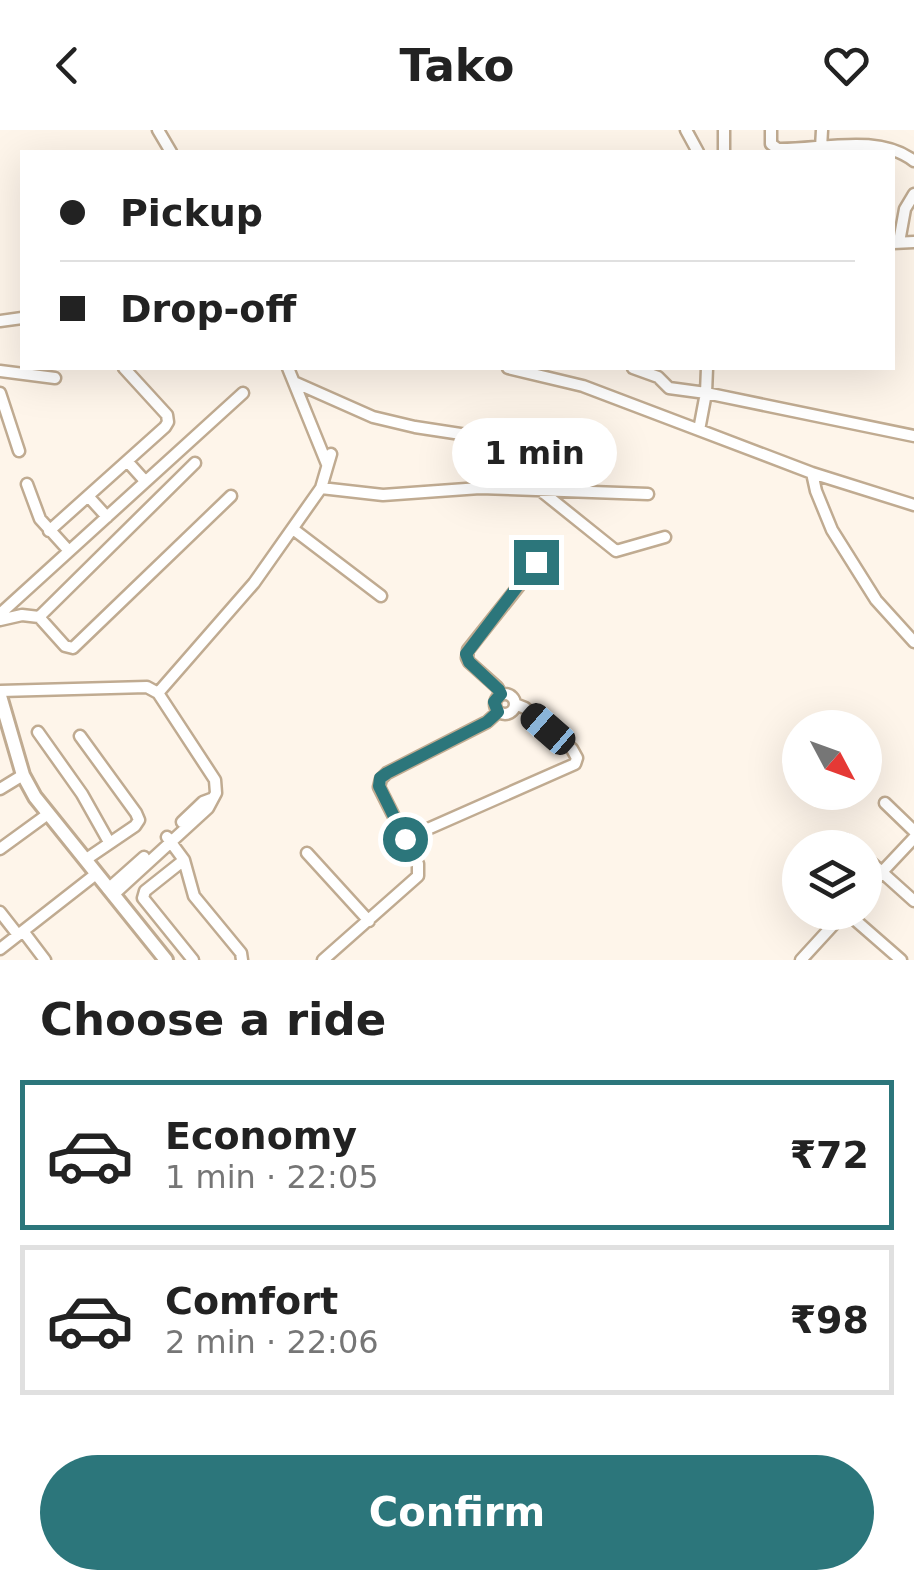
<!DOCTYPE html>
<meta charset="utf-8">
<style>
:root{--surface:#fff;--page:#f6f6f6;--text:#222;--muted:#767676;--line:#e0e0e0;--accent:#2c767b}
body{margin:0;font-family:"DejaVu Sans",sans-serif;background:var(--page);color:var(--text);height:100vh;display:flex;flex-direction:column;font-size:38px;white-space:nowrap}
*{box-sizing:border-box;margin:0}
p{font-size:32px;color:var(--muted)}
.icon{flex:none;width:55px;height:55px;fill:none;stroke:currentColor;stroke-width:2;stroke-linecap:round;stroke-linejoin:round}
.map{position:relative;height:830px;overflow:hidden}
.sheet{display:flex;flex-direction:column;background:var(--surface);flex:1}
.sheet>*{flex:none}
.guide{position:absolute;left:20px;top:20px;width:875px;height:220px;border-radius:0px;box-shadow:0 10px 40px #0002;display:grid;align-content:center;height:220px;padding:0 40px;background:var(--surface)}
.needle{width:65px;rotate:131deg}
.controls{position:absolute;left:782px;top:580px;display:grid;gap:20px}
.controls a{display:grid;place-items:center;width:100px;height:100px;border-radius:50%;background:var(--surface);box-shadow:0 10px 40px #0002;font-size:50px}
.end{position:absolute;width:45px;height:45px;margin:-22px;border:12px solid #2c767b;background:#fff;box-shadow:0 0 0 5px #fff}
.from{border-radius:50%}
.bubble{position:absolute;height:70px;border-radius:35px;background:var(--surface);box-shadow:0 10px 40px #0002;font-size:32px;font-weight:600;line-height:70px;text-align:center}
.car{position:absolute;width:30px;height:60px;margin:-30px -15px;border-radius:12px;box-shadow:0 0 8px 2px #0007;background:linear-gradient(#222 24%,#8ab4d8 0 40%,#222 0 76%,#8ab4d8 0 86%,#222 0)}
.guide b{display:flex;align-items:center;gap:35px;height:95px;font-size:38px}
.guide b+b{border-top:2px solid var(--line)}
.guide i{width:25px;height:25px;background:var(--text)}
ul{padding:0;list-style:none}
li{display:flex;align-items:center;gap:30px;height:150px;margin:0 20px 15px;padding:0 20px;border:5px solid var(--line);border-radius:0px}
li div{flex:1}
li b{display:block;font-size:38px}
li em{font-style:normal;font-weight:600}
li.current{border-color:var(--accent)}
li>.icon{width:90px;height:90px;stroke-width:1.5}
h2{padding:0 40px;font-size:45px;line-height:120px}
.primary-button{display:flex;gap:20px;margin-top:auto;padding:20px 40px}
.primary-button a{flex:1;height:115px;border-radius:60px;background:var(--accent);color:#fff;font-size:40px;font-weight:600;line-height:115px;text-align:center}
header{display:flex;justify-content:space-between;align-items:center;height:130px;padding:0 40px;background:var(--surface);font-size:45px;font-weight:600}
.map>svg:first-child{display:block}
</style>
<header><svg class="icon" aria-label="back" viewBox="0 0 24 24"><path d="M15 5l-7 7 7 7"/></svg>Tako<svg class="icon" aria-label="heart" viewBox="0 0 24 24"><path d="M12 20l-8-8c-3-5 5-10 8-4 3-6 11-1 8 4z"/></svg></header>
<div class="map">
<svg width="914" height="830" viewBox="0 0 914 830">
<rect width="100%" height="100%" fill="#fef5ea"/>
<g fill="none" stroke-linecap="round" stroke-linejoin="round">
<defs>
<path id="minor" d="M158 0 171 22
M686 0 698 22
M771 0V14L778 19C820 20 878 3 914 31
M821 18 822 0
M724 22V0
M899 112 905 79 914 64
M893 113 914 112
M0 191 22 188
M288 238 327 334
M508 238 583 256 699 300
M633 238 658 247 669 258 706 263 699 300 812 343 914 375
M707 238 706 263 914 306
M0 241 55 248
M294 252 373 287 415 297 526 314
M0 263 19 321
M127 331 145 351
M812 343 816 361 832 400 876 470 914 512
M27 354 40 389 69 421
M321 358 383 365 480 358 648 364
M540 360 616 421 665 407
M88 366 107 387
M293 399 381 466
M49 401 165 297 168 292 167 285 124 238
M0 484 243 263
M39 487 195 333
M0 490 22 485 39 487 65 516 73 518 231 366
M0 561 147 557 158 563 215 650 216 663 208 678 113 765
M158 563 254 453 321 358 331 324
M495 574a10 10 0 1 1 20 0a10 10 0 1 1-20 0Z
M501 564 497 557 469 532 467 528 468 520 537 433
M38 602 82 664 109 712
M80 606 136 683 139 690 135 696 85 730
M0 659 23 645
M885 673 914 701
M182 692 203 672 211 669
M167 707 184 730 194 766 241 823 242 830
M405 709 575 634 577 628 572 619 525 578 515 574
M846 710 854 718
M0 719 48 684
M307 723 369 791
M865 727 914 771
M184 730 145 761 143 768 193 830
M108 759 144 727
M865 760 914 708
M0 782 18 805
M846 782 901 830
M23 801 45 830
M0 819 96 744
M323 830 418 746V734L379 657 381 649 387 643 487 592 498 582
M801 830 845 782"/>
<path id="major" d="M0 566 23 645 35 667 166 830"/>
</defs>
<use href="#minor" stroke="#c0ab91" stroke-width="15"/>
<use href="#major" stroke="#c0ab91" stroke-width="18"/>
<use href="#minor" stroke="#fff" stroke-width="10"/>
<use href="#major" stroke="#fff" stroke-width="12"/>
</g>
<g fill="none" stroke-linecap="round" stroke-linejoin="round">
<path stroke="#2c767b" stroke-width="12" d="M405 709 379 656 380 648 387 643 487 592 498 582 494 572 501 564 499 560 469 532 466 524 536 432"/>
</g>
</svg>
<div class="controls">
<a><svg class="needle" viewBox="-14 -14 28 28"><path d="M0-13l5 13h-10z" fill="#e53935"/><path d="M0 13l5-13h-10z" fill="#767676"/></svg></a>
<a><svg class="icon" aria-label="layers" viewBox="0 0 24 24"><path d="M12 4l9 5-9 5-9-5zM3 14l9 5 9-5"/></svg></a>
</div>
<i class="end from" style="left:405px;top:709px"></i>
<i class="end" style="left:536px;top:432px"></i>
<div class="bubble" style="left:452px;top:288px;width:165px">1 min</div>
<i class="car" style="left:548px;top:599px;rotate:311deg"></i>
<div class="guide">
<b><i class="from"></i>Pickup</b>
<b><i></i>Drop-off</b>
</div>
</div>
<section class="sheet">
<h2>Choose a ride</h2>
<ul>
<li class="current"><svg class="icon" aria-label="car" viewBox="0 0 24 24"><path d="M5 17H2v-5l4-1 3-4h7l3 4 3 1v5h-3M9 17h6M6 11h13"/><circle cx="7" cy="17" r="2"/><circle cx="17" cy="17" r="2"/></svg><div><b>Economy</b><p>1 min · 22:05</p></div><em>₹72</em></li>
<li><svg class="icon" aria-label="car" viewBox="0 0 24 24"><path d="M5 17H2v-5l4-1 3-4h7l3 4 3 1v5h-3M9 17h6M6 11h13"/><circle cx="7" cy="17" r="2"/><circle cx="17" cy="17" r="2"/></svg><div><b>Comfort</b><p>2 min · 22:06</p></div><em>₹98</em></li>
</ul>
<div class="primary-button"><a>Confirm</a></div>
</section>
